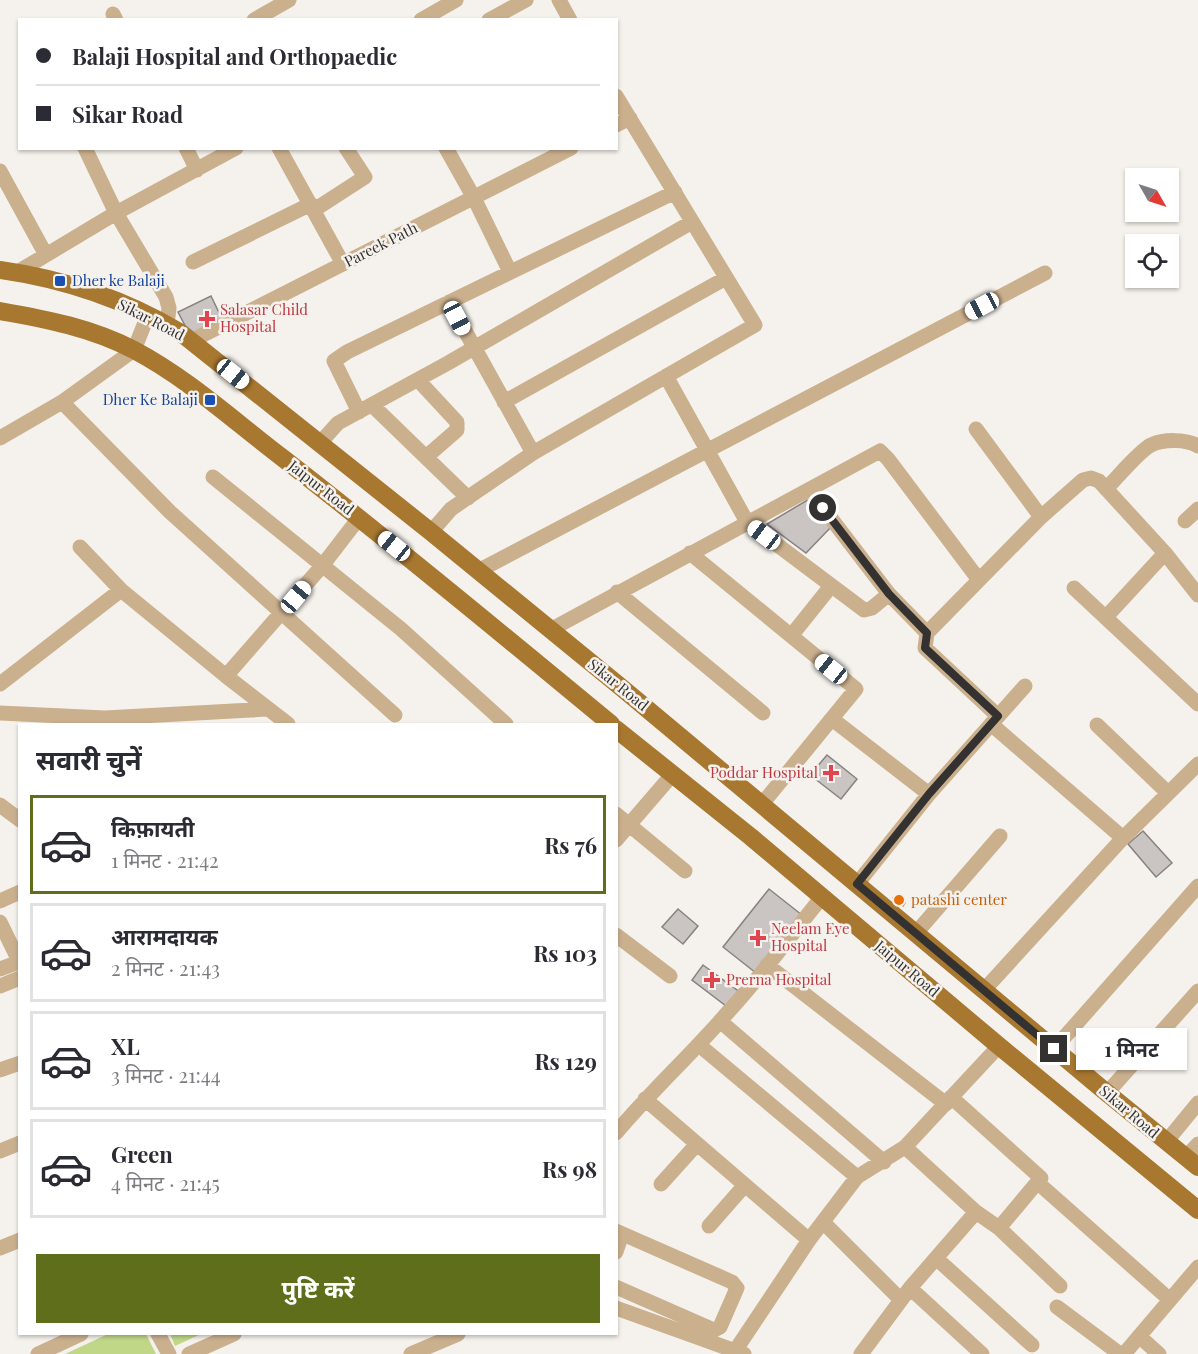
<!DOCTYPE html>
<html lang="hi">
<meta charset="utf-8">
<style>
:root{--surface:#fff;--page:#f2f2f3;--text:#2b2b33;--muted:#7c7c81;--line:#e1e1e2;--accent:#5e6e1a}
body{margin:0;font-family:"Playfair Display","Noto Sans Devanagari",serif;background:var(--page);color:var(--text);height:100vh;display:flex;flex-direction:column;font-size:22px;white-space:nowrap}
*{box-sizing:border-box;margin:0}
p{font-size:20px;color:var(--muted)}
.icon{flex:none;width:33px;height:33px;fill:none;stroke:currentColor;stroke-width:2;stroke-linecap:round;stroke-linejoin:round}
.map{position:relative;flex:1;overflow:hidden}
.drawer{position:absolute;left:18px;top:723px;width:600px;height:612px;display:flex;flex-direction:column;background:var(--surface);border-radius:0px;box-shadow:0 2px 4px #0004}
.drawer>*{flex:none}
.top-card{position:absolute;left:18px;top:18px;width:600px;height:132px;border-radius:0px;box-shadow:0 2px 4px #0004;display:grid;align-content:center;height:132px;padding:0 18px;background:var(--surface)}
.needle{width:39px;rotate:129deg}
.fabs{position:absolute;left:1125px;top:168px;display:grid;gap:12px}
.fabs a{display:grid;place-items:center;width:54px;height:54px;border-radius:0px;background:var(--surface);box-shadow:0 2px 4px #0004;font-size:30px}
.end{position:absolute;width:27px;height:27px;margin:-14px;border:8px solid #343231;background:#fff;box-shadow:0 0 0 3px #fff}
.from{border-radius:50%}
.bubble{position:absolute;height:42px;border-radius:0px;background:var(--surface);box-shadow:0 2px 4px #0004;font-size:20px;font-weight:700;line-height:42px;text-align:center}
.car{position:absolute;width:18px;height:36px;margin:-18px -9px;border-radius:8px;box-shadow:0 0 4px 2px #0007;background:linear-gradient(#fff 24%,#345 0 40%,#fff 0 76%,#345 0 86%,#fff 0)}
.top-card b{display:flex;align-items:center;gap:21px;height:57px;font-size:22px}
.top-card b+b{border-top:2px solid var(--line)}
.top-card i{width:15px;height:15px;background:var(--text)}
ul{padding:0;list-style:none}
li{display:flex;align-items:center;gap:18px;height:99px;margin:0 12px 9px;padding:0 6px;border:3px solid var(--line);border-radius:0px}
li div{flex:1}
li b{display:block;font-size:22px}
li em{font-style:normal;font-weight:700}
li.selected{border-color:var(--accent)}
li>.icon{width:54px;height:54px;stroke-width:1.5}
h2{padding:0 18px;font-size:27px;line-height:72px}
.primary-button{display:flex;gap:12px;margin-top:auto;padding:12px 18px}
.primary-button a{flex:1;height:69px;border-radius:0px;background:var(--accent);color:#fff;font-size:24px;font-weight:700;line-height:69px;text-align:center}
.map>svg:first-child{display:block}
</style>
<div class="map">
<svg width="1198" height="1354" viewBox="0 0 1198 1354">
<rect width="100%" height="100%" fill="#f5f2ed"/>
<path fill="#c0d788" d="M108 1334H146L156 1354H65Z
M170 1334H201L175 1346Z"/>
<path fill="#cac4c3" stroke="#888281" stroke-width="1.5" d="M211 296 223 321 191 337 178 312Z
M811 498 833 525 806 553 767 524Z
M827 755 857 779 841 799 810 775Z
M1143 831 1172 863 1156 877 1128 844Z
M769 889 802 915 756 973 723 947Z
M896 895 905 903 903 906 893 898Z
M678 909 698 926 683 944 662 927Z
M703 965 741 993 730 1009 692 980Z"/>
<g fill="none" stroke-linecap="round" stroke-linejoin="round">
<path stroke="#cbb08e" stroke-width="15" d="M559 0 570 20
M113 14 116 20
M254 20 289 0
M421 20 456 0
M489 20 526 0
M616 125 630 118
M85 148 116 213 166 297 169 308 167 325
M186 148 197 170
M279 148 343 264
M446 148 474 198 510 272
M0 171 46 255
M314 210 365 177 346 148
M193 262 311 204
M16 273 116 213 236 148
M449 302 533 453
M191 341 571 148
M666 376 747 522 864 610 872 608 889 594
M418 380 457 422V430L426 457
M62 402 170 512 395 715
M504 402 726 278
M372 405 468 498
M359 412 334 361 347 352 675 192
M976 429 1041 517 927 633 925 648 998 716
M0 438 62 402 134 350 148 315
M320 443 338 423 448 363 692 222
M213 477 401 629 506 724
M1106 489C1117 478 1139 451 1151 445 1164 439 1186 439 1198 446
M810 491 889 594 927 633
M1041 517 1083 480 1091 478 1099 481 1165 553 1198 595
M1185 521 1198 509
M431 532 451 509 533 453 755 325 616 96
M80 547 121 590 226 676 322 566 359 518
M690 553 856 689 762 804
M478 571 1045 273
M1074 588 1198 704
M617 592 763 713
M1106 617 1165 553
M550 630 880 451 888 459 979 580
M791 636 831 586
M226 676 288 724
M0 684 121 590
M0 713 105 718 268 709
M832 719 929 794
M991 724 1123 838
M1097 725 1168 793
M0 805 20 820
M616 814 685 871
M616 840 672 775
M857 884 929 794 1025 686
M0 901 20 892
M0 922 20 963
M916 933 1000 836
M616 935 670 976
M767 965 946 1104
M0 969 19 962
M0 986 20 978
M984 990 1123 838 1198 764
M720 1021 884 1162
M699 1045 857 1177
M1054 1049 1198 886
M0 1070 20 1063
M1107 1093 1198 991
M645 1099 809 1240
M616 1133C652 1090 693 1053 729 1011 762 975 791 935 822 897
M1166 1142 1198 1103
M905 1147 976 1212 999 1228 1041 1178 951 1097
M0 1151 20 1143
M1186 1157 1198 1144
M1037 1182 1169 1299
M661 1184 697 1144
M823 1222 901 1300
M709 1226 745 1185
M999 1228 1060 1286
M616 1231 732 1282 737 1288 720 1327 714 1330 616 1287
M0 1248 20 1240
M616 1252 622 1234
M937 1259 1032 1345
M910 1288 982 1354
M1057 1307 1120 1354
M616 1308 744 1354
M158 1334 169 1354
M1139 1336 1159 1354
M735 1351 809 1240 857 1177 905 1147 999 1046
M38 1354 81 1334
M189 1354 234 1334
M411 1354 458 1334
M861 1354 910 1288 976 1212
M1124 1354 1198 1267"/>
<path stroke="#a87730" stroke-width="18" d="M0 270C64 279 126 300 181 333L431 532 622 688 1107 1093 1198 1167
M0 311C46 319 92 328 134 350 189 379 235 422 284 459 395 545 503 635 611 724
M616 729 751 837 999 1046 1198 1210"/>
</g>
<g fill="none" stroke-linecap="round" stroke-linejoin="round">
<path stroke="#343231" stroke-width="8" d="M823 508 889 594 927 633 925 648 998 716 929 794 857 884 1054 1049"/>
</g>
<g fill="#1a4fb4" stroke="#f5f2ed" stroke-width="2">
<rect x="54" y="275" width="12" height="12" rx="3"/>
<rect x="204" y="394" width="12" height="12" rx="3"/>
</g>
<g fill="#e0444e" stroke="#f5f2ed" stroke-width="2">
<path d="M204 310h6v6h6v6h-6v6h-6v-6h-6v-6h6z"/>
<path d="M828 764h6v6h6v6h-6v6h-6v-6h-6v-6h6z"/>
<path d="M755 929h6v6h6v6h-6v6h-6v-6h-6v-6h6z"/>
<path d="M709 971h6v6h6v6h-6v6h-6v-6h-6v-6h6z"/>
</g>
<circle fill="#e8710a" stroke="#f5f2ed" stroke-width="2" cx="899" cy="900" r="6"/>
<g text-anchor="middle" stroke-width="5" stroke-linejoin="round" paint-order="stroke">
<g font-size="15" fill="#343231" stroke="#f5f2ed">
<text transform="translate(381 245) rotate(-27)" y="5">Pareek Path</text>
<text transform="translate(151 320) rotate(27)" y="5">Sikar Road</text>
<text transform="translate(321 488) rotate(38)" y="5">Jaipur Road</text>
<text transform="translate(618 685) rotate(39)" y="5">Sikar Road</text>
<text transform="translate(907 969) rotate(40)" y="5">Jaipur Road</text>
<text transform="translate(1129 1112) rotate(40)" y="5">Sikar Road</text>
</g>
<g font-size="15" fill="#164399" stroke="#f5f2ed" text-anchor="start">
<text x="72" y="286">Dher ke Balaji</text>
<text x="198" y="405" text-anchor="end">Dher Ke Balaji</text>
</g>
<g font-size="15" fill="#be3a42" stroke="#f5f2ed" text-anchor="start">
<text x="220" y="315">Salasar Child<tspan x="220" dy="17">Hospital</tspan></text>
<text x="818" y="778" text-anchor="end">Poddar Hospital</text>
<text x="771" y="934">Neelam Eye<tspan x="771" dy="17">Hospital</tspan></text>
<text x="726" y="985">Prerna Hospital</text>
</g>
<g font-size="15" fill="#c56008" stroke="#f5f2ed" text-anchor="start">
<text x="911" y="905">patashi center</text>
</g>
</g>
</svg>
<div class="fabs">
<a><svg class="needle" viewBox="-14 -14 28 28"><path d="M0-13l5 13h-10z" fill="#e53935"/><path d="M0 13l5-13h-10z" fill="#7c7c81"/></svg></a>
<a><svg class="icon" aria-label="locate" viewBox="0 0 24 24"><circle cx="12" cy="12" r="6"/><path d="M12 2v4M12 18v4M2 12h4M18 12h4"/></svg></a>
</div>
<i class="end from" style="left:823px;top:508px"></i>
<i class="end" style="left:1054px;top:1049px"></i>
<div class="bubble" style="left:1076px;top:1028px;width:111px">1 मिनट</div>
<i class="car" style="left:982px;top:306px;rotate:242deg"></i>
<i class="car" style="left:457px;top:318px;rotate:152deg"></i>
<i class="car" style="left:233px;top:374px;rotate:129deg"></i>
<i class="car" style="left:764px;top:535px;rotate:307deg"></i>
<i class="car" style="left:394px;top:546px;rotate:309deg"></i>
<i class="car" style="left:296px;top:597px;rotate:40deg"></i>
<i class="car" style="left:831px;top:669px;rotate:309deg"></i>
<div class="top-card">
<b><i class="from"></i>Balaji Hospital and Orthopaedic</b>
<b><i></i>Sikar Road</b>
</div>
<section class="drawer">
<h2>सवारी चुनें</h2>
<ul>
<li class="selected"><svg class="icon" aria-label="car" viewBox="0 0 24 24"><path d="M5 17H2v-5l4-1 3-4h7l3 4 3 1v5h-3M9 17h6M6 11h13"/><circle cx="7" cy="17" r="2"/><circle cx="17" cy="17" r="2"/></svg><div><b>किफ़ायती</b><p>1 मिनट · 21:42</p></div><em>Rs 76</em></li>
<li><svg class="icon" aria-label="car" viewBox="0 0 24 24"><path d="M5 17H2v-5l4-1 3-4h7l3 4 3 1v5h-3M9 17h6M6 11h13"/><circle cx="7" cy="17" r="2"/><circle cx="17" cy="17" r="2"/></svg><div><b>आरामदायक</b><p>2 मिनट · 21:43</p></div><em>Rs 103</em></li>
<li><svg class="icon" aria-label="car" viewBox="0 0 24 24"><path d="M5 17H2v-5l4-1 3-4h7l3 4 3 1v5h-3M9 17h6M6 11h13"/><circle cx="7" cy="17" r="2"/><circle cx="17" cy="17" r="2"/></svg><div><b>XL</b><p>3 मिनट · 21:44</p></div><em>Rs 129</em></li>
<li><svg class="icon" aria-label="car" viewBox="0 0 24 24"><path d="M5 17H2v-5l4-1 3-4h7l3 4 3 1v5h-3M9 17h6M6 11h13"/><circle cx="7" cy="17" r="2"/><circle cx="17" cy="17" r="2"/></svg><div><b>Green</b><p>4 मिनट · 21:45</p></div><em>Rs 98</em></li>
</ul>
<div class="primary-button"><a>पुष्टि करें</a></div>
</section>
</div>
